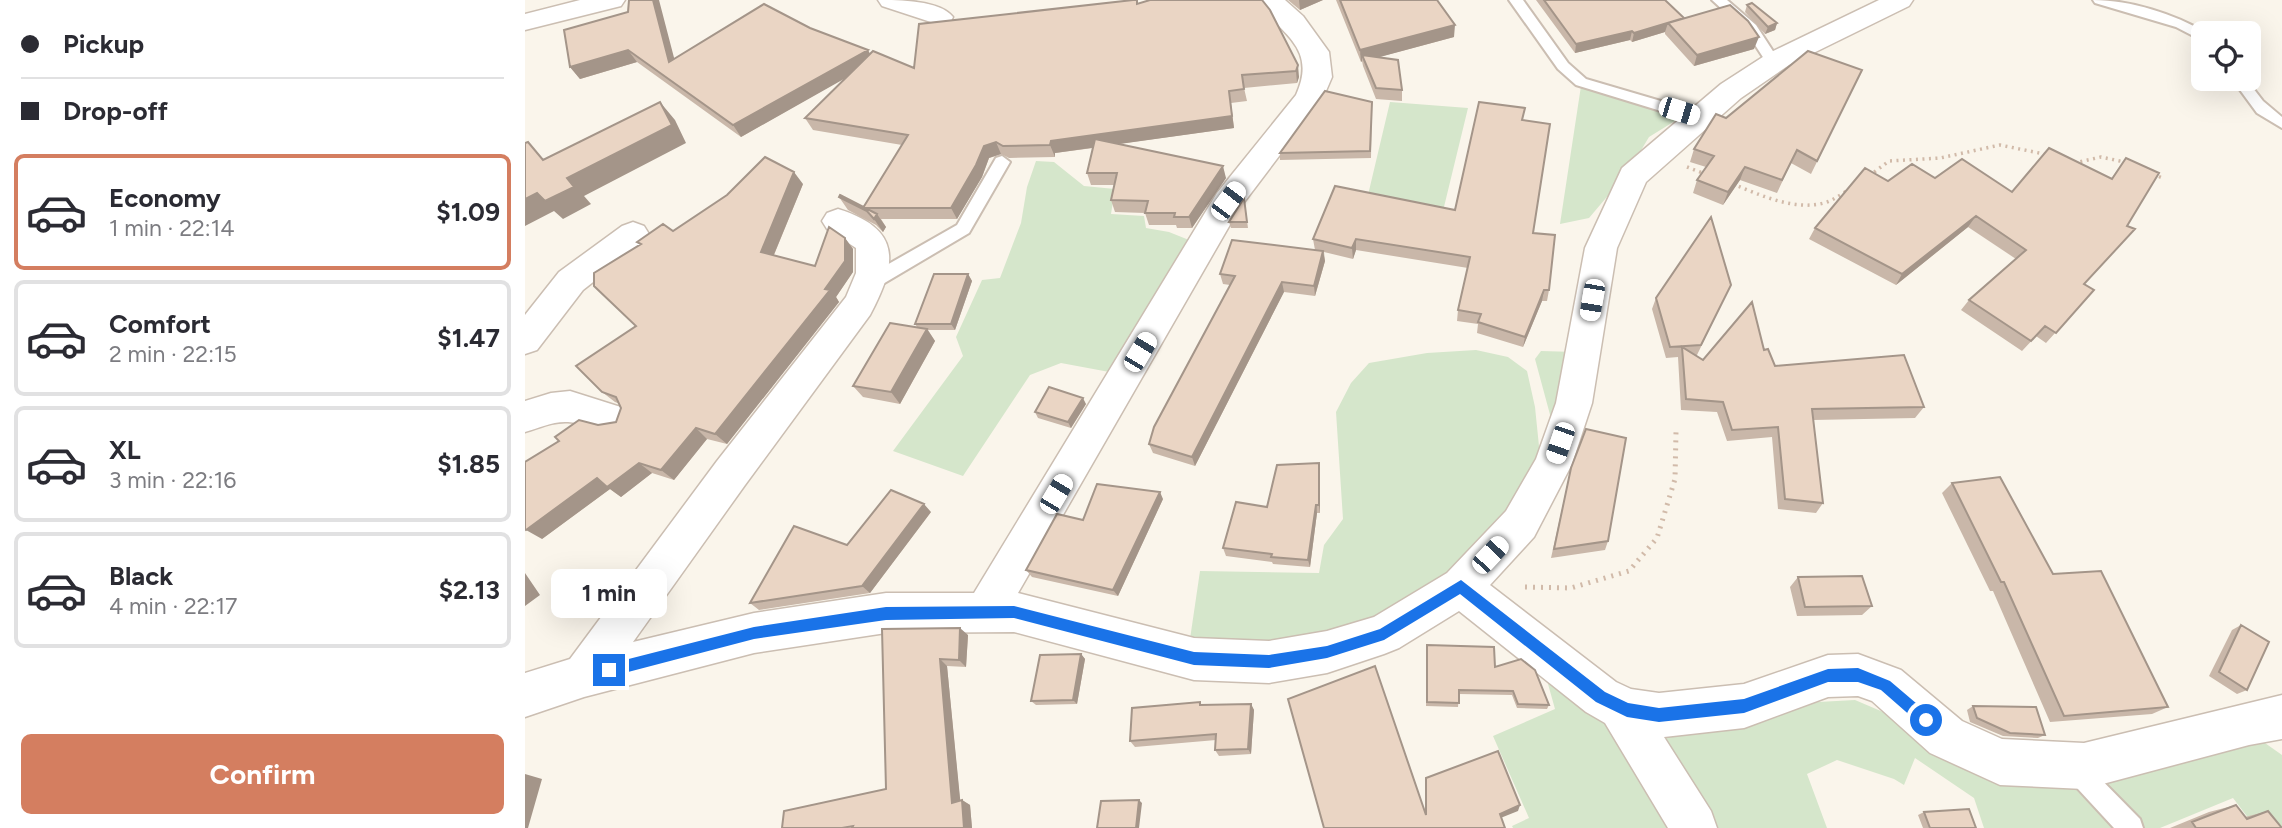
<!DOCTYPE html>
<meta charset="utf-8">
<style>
:root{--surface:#fff;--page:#f7f7f7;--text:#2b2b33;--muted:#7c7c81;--line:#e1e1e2;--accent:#d47e60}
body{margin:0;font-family:Figtree,sans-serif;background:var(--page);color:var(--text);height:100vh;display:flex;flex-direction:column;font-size:26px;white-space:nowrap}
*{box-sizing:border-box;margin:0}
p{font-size:23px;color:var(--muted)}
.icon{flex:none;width:38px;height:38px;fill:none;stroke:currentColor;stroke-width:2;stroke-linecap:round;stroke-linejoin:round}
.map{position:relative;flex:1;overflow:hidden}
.drawer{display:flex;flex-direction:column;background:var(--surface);width:525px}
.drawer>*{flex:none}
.top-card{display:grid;align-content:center;height:154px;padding:0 21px;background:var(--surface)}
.buttons{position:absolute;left:1666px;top:21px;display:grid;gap:14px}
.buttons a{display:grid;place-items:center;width:70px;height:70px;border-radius:10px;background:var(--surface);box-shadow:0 7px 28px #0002;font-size:35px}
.end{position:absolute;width:32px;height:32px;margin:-16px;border:9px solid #1a73e8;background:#fff;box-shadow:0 0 0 4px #fff}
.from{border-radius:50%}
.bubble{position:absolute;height:49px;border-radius:10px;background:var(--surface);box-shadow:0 7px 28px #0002;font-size:23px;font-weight:700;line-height:49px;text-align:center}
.car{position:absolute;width:21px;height:42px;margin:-21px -10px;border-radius:9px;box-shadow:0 0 5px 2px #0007;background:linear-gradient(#fff 24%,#345 0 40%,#fff 0 76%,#345 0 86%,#fff 0)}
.top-card b{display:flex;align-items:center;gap:24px;height:66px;font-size:26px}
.top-card b+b{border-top:2px solid var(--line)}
.top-card i{width:18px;height:18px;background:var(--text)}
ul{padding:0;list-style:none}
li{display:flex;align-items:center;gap:21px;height:116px;margin:0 14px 10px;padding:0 7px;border:4px solid var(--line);border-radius:10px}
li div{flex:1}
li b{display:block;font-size:26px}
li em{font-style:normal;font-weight:700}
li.active{border-color:var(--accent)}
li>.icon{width:63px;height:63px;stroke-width:1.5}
.cta{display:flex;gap:14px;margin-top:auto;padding:14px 21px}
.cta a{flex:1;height:80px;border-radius:10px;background:var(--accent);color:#fff;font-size:28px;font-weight:700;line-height:80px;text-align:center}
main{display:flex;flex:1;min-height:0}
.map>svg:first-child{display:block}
</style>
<main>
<section class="drawer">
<div class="top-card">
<b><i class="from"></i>Pickup</b>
<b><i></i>Drop-off</b>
</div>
<ul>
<li class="active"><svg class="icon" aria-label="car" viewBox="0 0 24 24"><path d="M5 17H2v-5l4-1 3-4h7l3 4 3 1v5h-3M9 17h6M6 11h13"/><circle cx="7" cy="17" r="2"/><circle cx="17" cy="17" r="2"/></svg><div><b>Economy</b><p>1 min · 22:14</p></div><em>$1.09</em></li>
<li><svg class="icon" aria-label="car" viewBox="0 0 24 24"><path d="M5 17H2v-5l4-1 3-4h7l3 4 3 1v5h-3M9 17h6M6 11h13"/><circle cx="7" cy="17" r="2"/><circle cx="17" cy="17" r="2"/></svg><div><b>Comfort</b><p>2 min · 22:15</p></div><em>$1.47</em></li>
<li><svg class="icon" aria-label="car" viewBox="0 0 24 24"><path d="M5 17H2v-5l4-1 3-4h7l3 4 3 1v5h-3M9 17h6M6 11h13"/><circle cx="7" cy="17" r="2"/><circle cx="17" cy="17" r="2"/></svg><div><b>XL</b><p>3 min · 22:16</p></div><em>$1.85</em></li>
<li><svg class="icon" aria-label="car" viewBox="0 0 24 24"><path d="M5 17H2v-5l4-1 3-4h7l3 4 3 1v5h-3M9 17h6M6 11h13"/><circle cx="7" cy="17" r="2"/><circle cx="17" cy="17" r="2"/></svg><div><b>Black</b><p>4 min · 22:17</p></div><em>$2.13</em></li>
</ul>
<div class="cta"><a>Confirm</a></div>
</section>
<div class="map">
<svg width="1757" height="828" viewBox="0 0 1757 828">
<rect width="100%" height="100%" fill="#faf5eb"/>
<path fill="#d5e6cb" d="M1056 86 1158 116 1124 137 1103 172 1064 218 1035 224Z
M865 102 943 108 918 211 843 195Z
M511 161 529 162 559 186 590 189 586 214 619 216 621 228 644 232 674 244 595 374 536 363 505 375 438 476 368 451 438 356 431 337 457 280 475 278 496 223 502 187Z
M951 350 983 357 1002 371 1010 407 1015 456 973 523 916 580 847 626 783 641 708 644 665 639 675 571 794 573 799 545 818 519 811 412 826 383 844 363 902 353Z
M1016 351 1051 352 1027 422 1010 359Z
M1018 666 1079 719 1150 828H988L987 826 1004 818 968 736 1030 709Z
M1330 700 1391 726 1539 777 1589 828H1459L1449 798 1390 758 1379 785 1369 779 1312 760 1282 774 1302 828H1185L1122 733 1230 720 1293 702Z
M1730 736 1757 755V828H1731L1708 798 1635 828H1613L1562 772Z"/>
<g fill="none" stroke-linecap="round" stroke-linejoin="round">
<defs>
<path id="service" d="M984 0H998L1043 63 1061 79 1180 114 1183 118 1175 123 1051 85 1033 69Z
M1187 0H1202L1231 25 1257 65 1255 68H1245L1221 31Z
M1568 0C1606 0 1649 14 1682 33H1678V41L1651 27 1570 3Z
M1707 79H1721L1738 101 1757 117V128L1732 113Z
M477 156 485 162 444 233 351 288H339L336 283 339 278 432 225 471 158Z
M1549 756 1557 760 1615 819 1618 828H1589L1541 776 1537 768 1541 760Z"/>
<path id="minor" d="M55 0H100L96 6 0 30V14Z
M353 0C374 0 415 0 428 17L425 23 415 25 357 6Z
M732 0H760L778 16 804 52 807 77 798 98 714 209 493 593 669 638 744 641 802 631 849 617 922 573 981 511 1011 459 1031 403 1060 248 1097 168 1196 84 1244 53 1354 0H1388L1384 6 1264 65 1216 98 1121 182 1092 248 1067 403 1047 464 1009 537 965 585 1091 682 1106 689 1134 693 1219 684 1303 655 1333 654 1376 670 1437 721 1477 739 1559 743 1757 695V739L1724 745 1559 789 1475 785 1405 753 1347 701 1333 696 1303 697 1219 728 1139 737 1186 811 1192 828H1143L1080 723 1061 712 934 611 874 648 859 654 802 673 744 683 669 680 489 632 361 633 229 653 59 697 0 717V673L45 659 192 461 321 297 331 273V248L302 229 297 221 302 213 313 209C378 229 372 264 345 315L220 485 108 642 229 613 361 593H449L692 193 771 95C793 46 755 35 732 0Z
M108 222 119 226 124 234 119 242 58 290 12 350 0 354V315L34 272 97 226Z
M45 391 102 409 107 420 102 431C80 438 65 423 43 422 28 421 14 428 0 432V401L26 393Z"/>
</defs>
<use href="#service" stroke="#cbbeb2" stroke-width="4"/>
<use href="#minor" stroke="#cbbeb2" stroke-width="3"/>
<path stroke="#d1baa9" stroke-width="3.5" stroke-dasharray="2 4.5" stroke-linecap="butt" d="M1549 163 1576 157 1604 163
M1162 167 1180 174
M1628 174 1640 179
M1344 176 1364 161 1415 158 1475 145 1524 155
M1208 184C1235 195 1269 211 1299 203 1310 200 1319 192 1328 187"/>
<path stroke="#d1baa9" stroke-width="5" stroke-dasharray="2 6" stroke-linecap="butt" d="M1000 587 1046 588 1104 571 1132 538 1150 479 1151 432"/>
<use href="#service" fill="#fff" fill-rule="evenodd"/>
<use href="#minor" fill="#fff" fill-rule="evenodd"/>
</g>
<path fill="#c9b7a9" d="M612 0 613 3 737 0 774 77 772 83 719 88 722 101 706 103 709 128 593 144 701 178 667 228H652L651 225H624L620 213 590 212 586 200 589 185H566L562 173 568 148 530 153V157L484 158 476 154 464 158 457 177 432 219H356L361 227 358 232 351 225 323 210 314 197 338 207 377 145 288 130 280 118 321 77 216 137 112 62 55 79 45 67 103 12 149 59 285 28 343 50 345 54 389 68Z
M763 0H798L775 10Z
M811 0H912L929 37 854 57 877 90V101L851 99 838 66 837 61 836 62Z
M1011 0H1140L1159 18 1229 49 1169 66 1140 34V32L1107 42 1105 40 1050 53Z
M1222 5 1252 23 1250 30 1240 34 1220 12Z
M1337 70 1286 174 1266 163 1252 193 1215 180 1198 205 1168 193 1172 180 1181 167 1165 162 1169 149 1201 118Z
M847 102 846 158 755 160V153Z
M998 121 1008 233 1024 290 1022 301H1017L998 347 952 333 953 324 932 321 933 310 943 268 831 250 828 259 799 252 800 261 790 296 759 292 670 466 628 453 624 444 705 285 698 284 695 274 790 250 788 239 930 210Z
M1601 158 1559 284 1569 290 1521 343 1511 336 1497 351 1436 310 1444 300 1491 259 1443 227 1371 285 1284 239 1290 228 1363 181 1410 178 1487 192 1586 179Z
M278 184 249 255 290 266 320 238 328 249V272L311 297 314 302 202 444 182 439 149 480 127 473 96 497 85 489 17 539 73 425 91 422 96 408 95 404 90 402 77 392 111 326 115 245 112 242 148 231Z
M719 198 723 228H706L704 222Z
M443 274 447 281 430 330H403L410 341 375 404 338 397 328 386 392 327 390 324Z
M1206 285 1172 355 1171 356 1178 360 1239 350 1250 366 1399 407 1390 418 1288 420 1298 503 1291 513 1253 509 1247 437 1202 441 1192 412 1156 410 1153 357 1141 358 1127 309 1131 298Z
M561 404 546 428 513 418 510 412Z
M794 463 795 471V513H792L785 567 748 564 747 562 701 556 698 548 742 507Z
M1046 468 1083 541 1080 550 1026 558Z
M1427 483 1528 574 1643 707 1627 714 1525 722 1468 591H1465L1417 493Z
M638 499 593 596 507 577 501 570 558 520Z
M406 512 345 593 234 610 225 603 322 545Z
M1273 577 1347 606 1337 615 1272 616 1265 587Z
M1716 625 1722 690 1712 694 1684 676 1707 630Z
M357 629 443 635 441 667 422 666 435 801 437 800 445 805 447 828H257L361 789Z
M902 645 970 667 1024 705 1022 709 992 708 987 695 934 694 933 707 901 706Z
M556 654 560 659 552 704 511 705 506 701Z
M726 704 729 710 726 754 694 756 690 750 691 740 610 747 605 741Z
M1448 706 1520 735 1513 738 1478 736 1445 722 1442 710Z
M1711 805 1720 817 1743 811 1757 828H1645L1684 812Z
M1399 812 1451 828H1398L1393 815Z"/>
<path fill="#a49589" d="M128 0H134L153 73 144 62Z
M774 0H798L775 10Z
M1143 23 1140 32 1107 42 1109 33Z
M1252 23 1250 30 1240 34 1243 27Z
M930 25 929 37 840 61 837 55V61L836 62 835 50Z
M1107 31 1105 40 1050 53 1051 44Z
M1234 37 1229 49 1169 66 1172 55Z
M103 50 112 62 55 79 45 67Z
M343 50 349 62 216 137 208 125Z
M773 65 774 77 772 83 771 71Z
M704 91 709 128 530 153V157L525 145 526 141Z
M135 102 150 120 161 143 59 196 66 204 38 219 29 211 0 226V199Z
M471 142 476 154 464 158 457 177 432 219 426 208 459 146Z
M698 166 701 178 667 228 664 217Z
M1220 167 1215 180 1198 205 1203 192Z
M269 172 278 184 245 264 236 252Z
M352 214 361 227 358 232 349 219Z
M1451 216 1443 227 1371 285 1377 274Z
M320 238 328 249V272L311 297 314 302 202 444 190 434 300 289Z
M831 239V250L828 259 827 248Z
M798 251 800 261 790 296 789 286Z
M443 274 447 281 430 330 426 324Z
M757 282 759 292 670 466 667 457Z
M1019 290 1017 301 998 347 1000 337Z
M402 329 410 341 375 404 366 392Z
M558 398 561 404 546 428 543 422Z
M171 428 182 439 149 480 136 470Z
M114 463 127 473 96 497 85 489 17 539 1 530 72 478Z
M794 463 795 471V513L794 505Z
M635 492 638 499 593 596 588 590Z
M399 504 406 512 345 593 337 586Z
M791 505 792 513 785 567 783 560Z
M0 573 15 595 0 606Z
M435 628 443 635 441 667 434 660Z
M556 654 560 659 552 704 548 700Z
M415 659 422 666 436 808 427 803Z
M726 704 729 710 726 754 723 749Z
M0 774 17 779 3 828H0Z
M437 800 445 805 447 828H439Z
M614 800 617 803 614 828H611Z
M995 805 993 811 973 819 975 814Z"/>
<path fill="#ead5c4" stroke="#a49589" stroke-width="2" d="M104 0H128L144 62 239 4 285 28 343 50 208 125 103 50 45 67 39 30 103 12Z
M608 0H612V4L625 0H737L745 10 773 65 771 71 717 75 719 89 704 91 707 116 526 141 525 145 478 146 471 142 459 146 451 165 426 208H338L383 135 280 118 348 51 389 68 394 24Z
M815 0H912L930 25 835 50Z
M1019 0H1140L1159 18 1109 33 1107 31 1051 44Z
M1227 3 1252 23 1243 27 1222 5Z
M1205 5 1223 21 1234 37 1172 55 1143 23Z
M1283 51 1337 70 1292 161 1272 150 1257 180 1220 167 1203 192 1172 180 1189 156 1169 149 1191 114 1201 118Z
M837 55 873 60 877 90 851 88Z
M800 91 847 102 845 151 755 153Z
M135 102 147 125 42 178 49 187 20 201 12 193 0 199V143L3 142 18 160Z
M954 102 1000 108 997 120 1025 124 1008 233 1030 235 1024 290H1019L1000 337 953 322 956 314 933 310 945 257 831 239 827 248 788 239 810 186 930 210Z
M570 139 698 166 664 217H649L650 213H620L623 201 586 200 592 173H562Z
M1524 148 1587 179 1601 158 1634 173 1602 226 1610 229 1559 284 1569 290 1531 333 1520 326 1506 341 1444 300 1501 250 1451 216 1377 274 1290 228 1340 168 1363 181 1387 164 1410 178 1437 159 1487 192Z
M240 157 269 172 236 252 290 266 304 227 320 238V261L300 289 305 290 190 434 171 428 136 470 114 463 82 487 72 478 1 530 0 529V462L34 441 30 437 54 420 73 425 91 422 96 408 91 397 77 392 51 366 111 326 69 286V273L116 244 112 242 138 224 148 231 202 195Z
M315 195 352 214 349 219 342 211 314 197Z
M719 198 722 222H704Z
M1186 217 1206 285 1176 345 1145 347 1131 298Z
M707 240 798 251 789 286 757 282 667 457 624 444 629 427 710 276 695 274Z
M409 274H443L426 324H390Z
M1227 302 1239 350 1243 349 1250 366 1379 355 1399 407 1287 409 1298 503 1260 499 1253 427 1207 430 1198 402 1161 399 1157 347 1178 360Z
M365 323 402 329 366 392 328 386Z
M524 387 558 398 543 422 510 412Z
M1061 429 1101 438 1083 541 1029 549 1046 468Z
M794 463V505H791L783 560 746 557 747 554 698 548 711 502 742 507 752 465Z
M1475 477 1528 574 1576 571 1643 707 1539 716 1479 582H1476L1427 483Z
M572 484 635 492 588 590 501 570 532 514 558 520Z
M366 490 399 504 337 586 225 603 269 526 322 545Z
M1337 576 1347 606 1280 607 1273 577Z
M1716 625 1744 642 1722 690 1694 672Z
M435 628 434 660 415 659 427 803 437 800 439 828H327L328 826 317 828H257L259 811 361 789 357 629Z
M902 645 969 647 970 667 996 659 1010 670 1024 705 993 704 988 691 934 690V703L902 702Z
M556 654 548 700 506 701 515 655Z
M850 666 901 815V778L973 751 995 805 975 814 980 828H799L763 699Z
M675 702V705L726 704 723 749 690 750 691 734 605 741 607 708Z
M1448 706 1511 707 1520 735 1485 733 1452 718Z
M614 800 611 828H572L576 801Z
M1711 805 1722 819 1743 811 1757 828H1671L1667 822Z
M1444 809 1451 828H1405L1399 812Z"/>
<path fill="#1a73e8" d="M936 580 1080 692 1103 703 1134 708 1219 699 1303 669 1333 668 1365 681 1405 715 1407 720 1405 725H1396L1356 690 1333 682H1303L1219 713 1134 722 1102 717 1071 702 935 594 859 640 802 658 744 668 669 665 489 618 361 620 229 639 84 677 77 670 84 664 229 627 361 607 489 606 669 652 744 655 802 646 855 629Z"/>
</svg>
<div class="buttons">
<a><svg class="icon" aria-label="locate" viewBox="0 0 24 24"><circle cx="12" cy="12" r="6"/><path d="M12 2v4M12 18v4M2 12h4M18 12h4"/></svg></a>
</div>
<i class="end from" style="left:1401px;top:720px"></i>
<i class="end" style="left:84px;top:670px"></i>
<div class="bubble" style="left:26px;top:569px;width:116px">1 min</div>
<i class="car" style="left:1154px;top:111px;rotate:107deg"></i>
<i class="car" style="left:703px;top:201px;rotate:37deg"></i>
<i class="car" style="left:1067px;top:300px;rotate:190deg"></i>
<i class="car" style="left:615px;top:352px;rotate:31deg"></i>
<i class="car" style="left:1035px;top:443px;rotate:199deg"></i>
<i class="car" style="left:531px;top:494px;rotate:31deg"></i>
<i class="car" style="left:965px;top:555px;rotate:43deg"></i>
</div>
</main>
